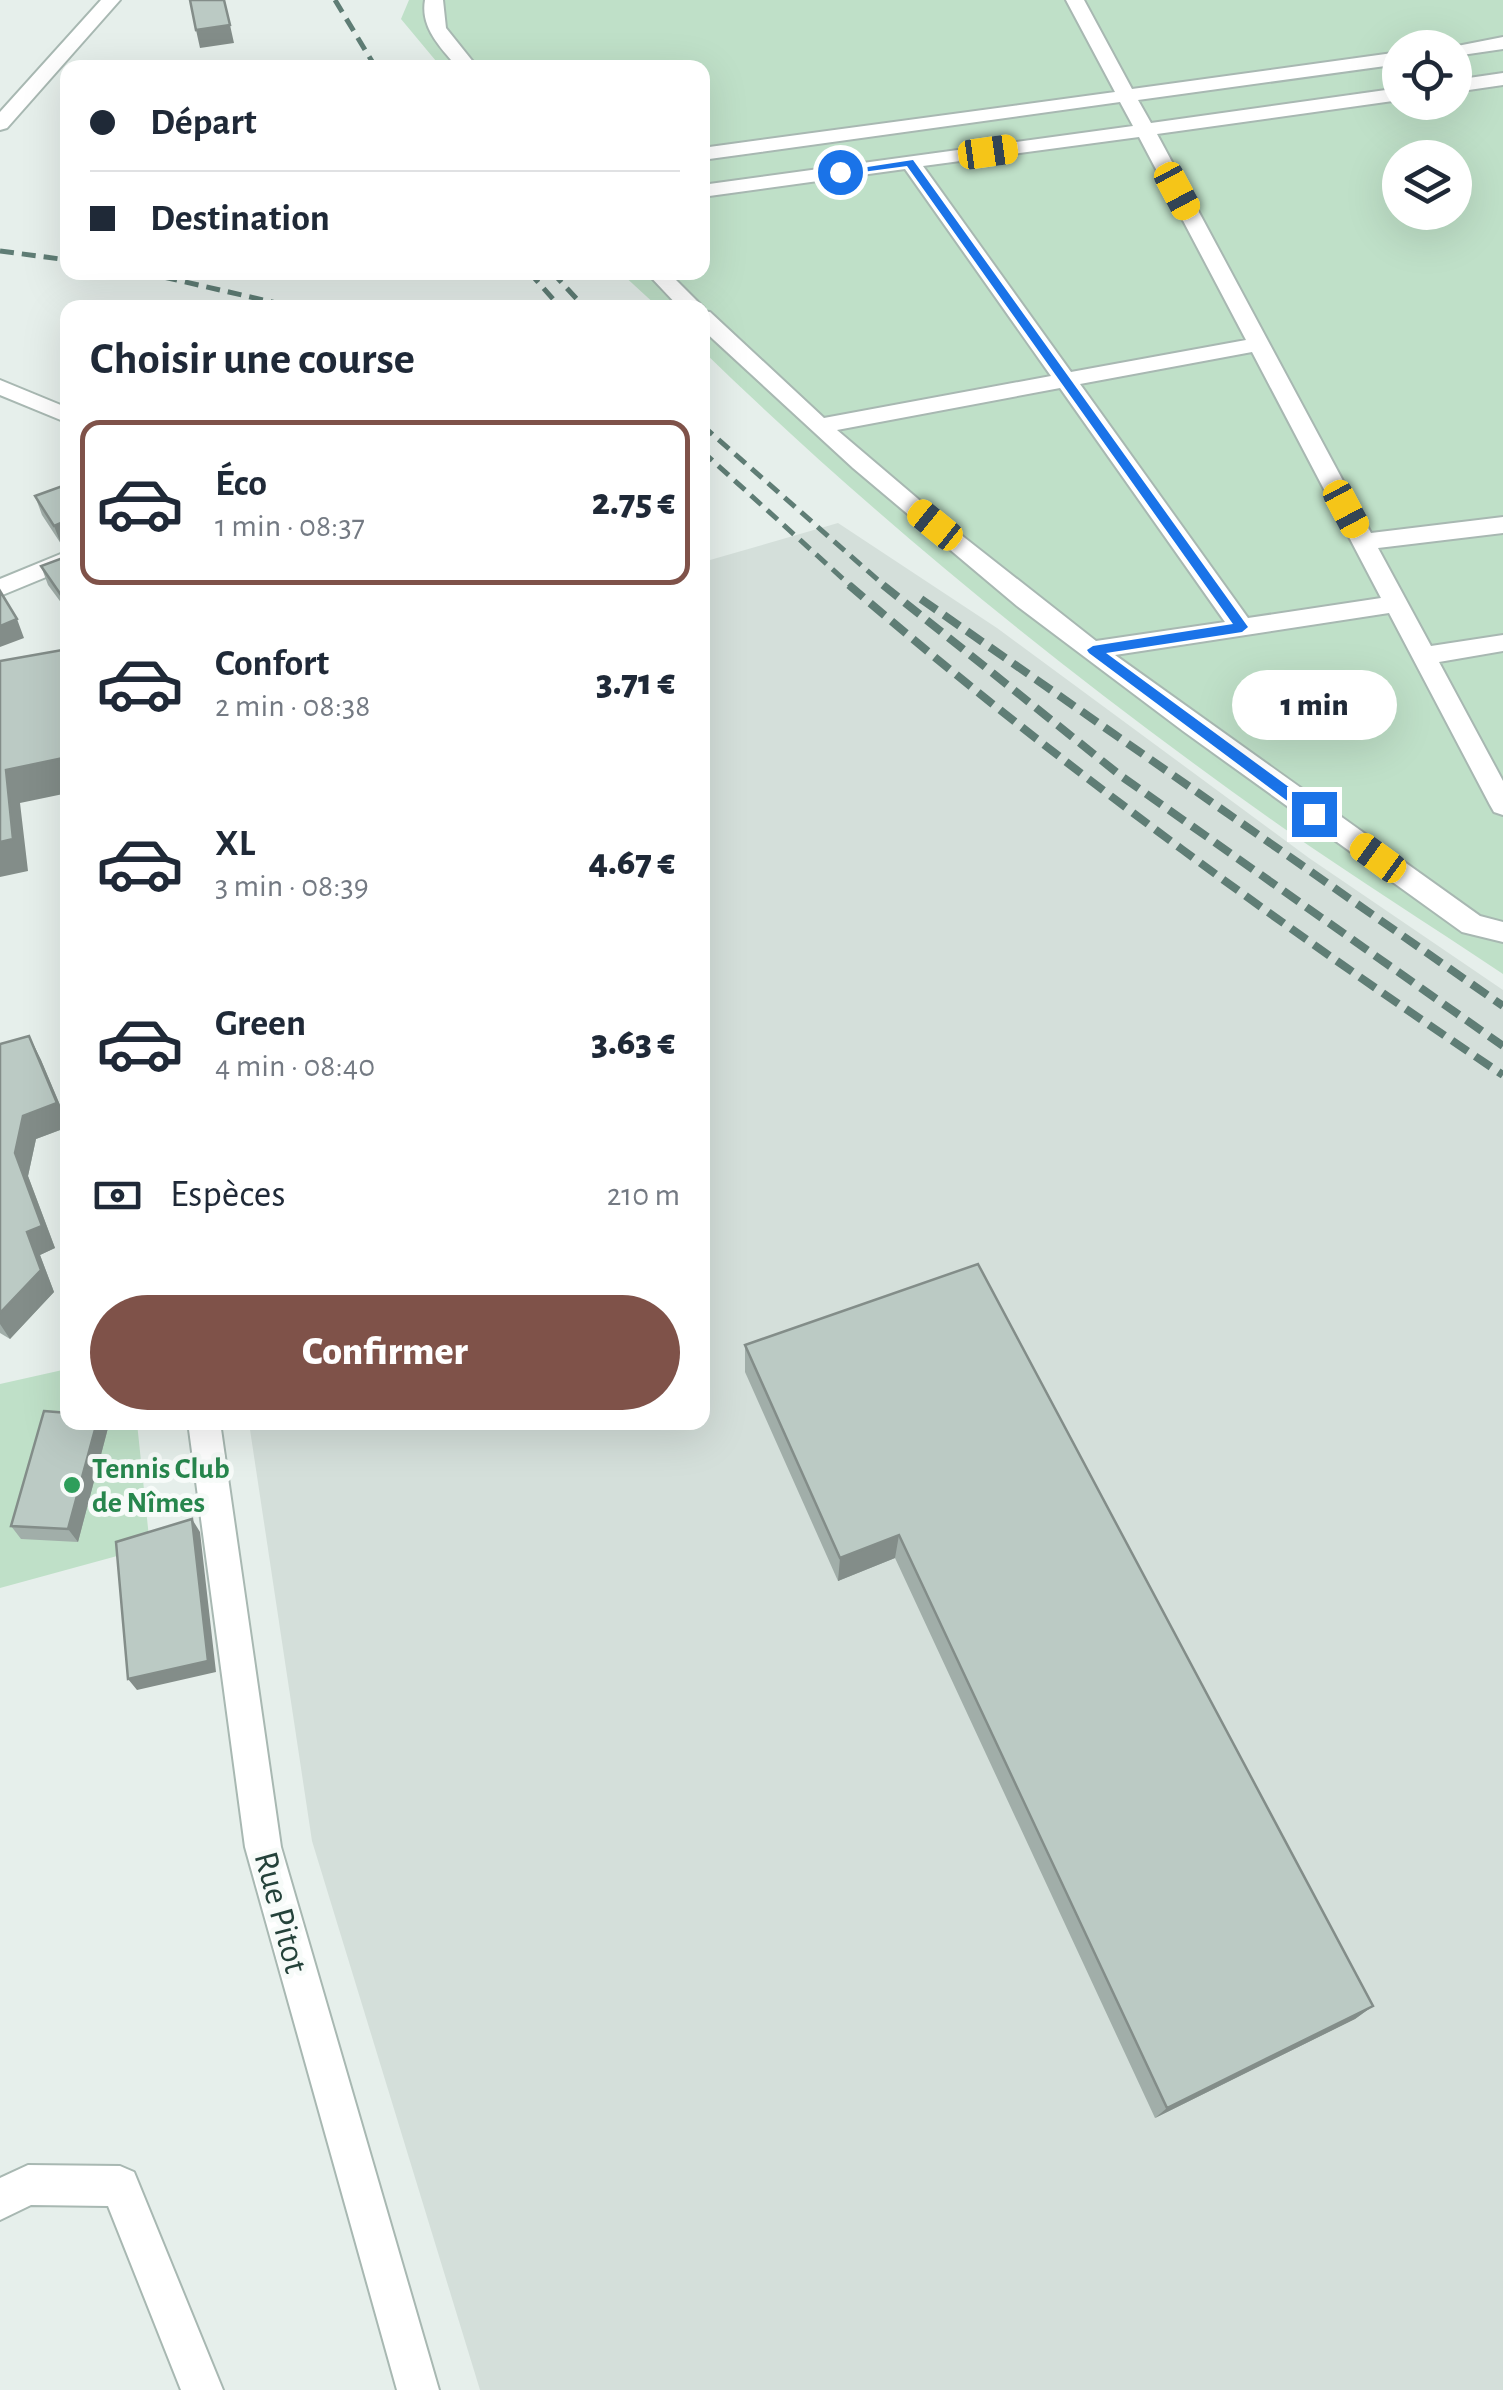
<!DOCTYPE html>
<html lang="fr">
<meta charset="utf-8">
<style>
:root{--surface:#fff;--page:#f2f2f3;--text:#1f2937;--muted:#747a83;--line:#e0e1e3;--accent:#7f5249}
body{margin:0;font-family:"Alegreya Sans",sans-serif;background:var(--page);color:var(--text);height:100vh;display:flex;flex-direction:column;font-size:38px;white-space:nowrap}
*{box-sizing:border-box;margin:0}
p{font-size:32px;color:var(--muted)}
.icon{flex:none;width:55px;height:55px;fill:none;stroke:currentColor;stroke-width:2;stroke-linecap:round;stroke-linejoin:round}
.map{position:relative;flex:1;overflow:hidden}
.panel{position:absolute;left:60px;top:300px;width:650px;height:1130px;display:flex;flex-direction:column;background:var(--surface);border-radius:20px;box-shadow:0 10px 40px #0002}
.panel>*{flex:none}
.banner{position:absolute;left:60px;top:60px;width:650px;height:220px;border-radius:20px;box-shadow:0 10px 40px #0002;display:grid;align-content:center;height:220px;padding:0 30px;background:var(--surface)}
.fabs{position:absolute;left:1382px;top:30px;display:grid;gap:20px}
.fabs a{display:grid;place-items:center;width:90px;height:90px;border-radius:50%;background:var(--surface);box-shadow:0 10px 40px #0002;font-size:50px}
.end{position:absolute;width:45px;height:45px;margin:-22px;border:12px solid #1a73e8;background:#fff;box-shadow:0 0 0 5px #fff}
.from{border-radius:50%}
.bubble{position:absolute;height:70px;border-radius:35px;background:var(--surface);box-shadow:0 10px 40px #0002;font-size:32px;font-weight:800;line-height:70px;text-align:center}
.car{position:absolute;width:30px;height:60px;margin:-30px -15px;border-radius:12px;box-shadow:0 0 8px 2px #0007;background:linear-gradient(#f5c518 24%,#345 0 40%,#f5c518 0 76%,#345 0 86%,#f5c518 0)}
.banner b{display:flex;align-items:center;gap:35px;height:95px;font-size:38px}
.banner b+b{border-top:2px solid var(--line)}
.banner i{width:25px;height:25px;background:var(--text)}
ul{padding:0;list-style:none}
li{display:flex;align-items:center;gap:30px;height:165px;margin:0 20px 15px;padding:0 10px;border:5px solid transparent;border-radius:20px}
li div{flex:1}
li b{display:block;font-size:38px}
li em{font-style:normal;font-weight:800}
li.current{border-color:var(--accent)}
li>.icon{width:90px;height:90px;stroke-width:1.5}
h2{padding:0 30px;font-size:45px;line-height:120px}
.pay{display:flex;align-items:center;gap:25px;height:110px;padding:0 30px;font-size:38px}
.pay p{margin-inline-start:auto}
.action{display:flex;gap:20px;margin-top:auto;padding:20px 30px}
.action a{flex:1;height:115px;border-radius:60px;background:var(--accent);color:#fff;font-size:40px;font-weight:800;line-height:115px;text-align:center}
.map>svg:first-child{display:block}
</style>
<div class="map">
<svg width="1503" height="2390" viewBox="0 0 1503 2390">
<rect width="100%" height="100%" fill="#e6efeb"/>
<path fill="#d4dfda" d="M838 523 997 628 1309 858 1503 990V2390H480L312 1841 249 1423 702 1422 703 562Z"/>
<path fill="#bfe0c8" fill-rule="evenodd" d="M409 0H1503V974C1430 925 1355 878 1282 827 1078 683 882 525 703 351L702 308 658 307 621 273 702 272V68L441 67 401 19ZM1400 48H1455V102H1400ZM1400 158H1455V212H1400Z
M67 1369 68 1422 137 1423 150 1547 0 1588V1384Z"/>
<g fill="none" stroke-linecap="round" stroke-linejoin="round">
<defs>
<path id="minor" d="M101 0H120L7 128 0 130V112Z
M425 0H443L446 28 478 68H458C441 48 420 28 425 0Z
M1066 0H1084L1132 89 1400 52V64L1138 100 1151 123 1400 88V100L1157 134 1371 533 1503 517V533L1378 548 1431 646 1503 635V651L1439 662 1503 781V815L1494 812 1490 805 1389 613 1115 655 1480 916 1503 922V942L1462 932 1183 731 1017 606 853 468 702 329V311L710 312 824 418 1051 376 905 169 702 197V185L1133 126 1120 102 702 160V148L1115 92ZM1139 137 1246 340 1071 372 923 166ZM1252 352 1381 598 1248 618 1080 384ZM1060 388 1225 622 1096 641 951 527 837 430Z
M1503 37V49L1455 56V48H1447Z
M1503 73V85L1455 92V80Z
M646 272H668L704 308H680Z
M0 380 68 408V423L0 395Z
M68 551V568L0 596V579Z
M188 1422H220L281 1847 439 2390H397L245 1847Z
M28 2165 120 2166 134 2172 223 2390H181L108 2206 31 2205 0 2220V2178Z"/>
</defs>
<use href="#minor" stroke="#a8b8b2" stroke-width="4"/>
<use href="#minor" fill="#fff" fill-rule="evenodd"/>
<path stroke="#5f7d75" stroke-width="5" stroke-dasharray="14 8" stroke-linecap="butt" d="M335 0 376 68
M0 251 68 260
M142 272 298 308
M529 272 561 308
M552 272 585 308
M702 425 886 587
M702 451 852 587"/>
<path stroke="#5f7d75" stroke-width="8" stroke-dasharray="19 9" stroke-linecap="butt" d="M849 585C1051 759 1281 926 1503 1075
M883 585 1121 776 1503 1046
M921 599 1503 1006"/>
</g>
<path fill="#a1aea9" d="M68 484 61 544 42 515 35 496Z
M68 556V612L48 585 41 566Z
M29 1036 41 1060 68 1124V1127L36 1139 28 1176 55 1248 40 1255 54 1292 10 1339 0 1333V1044Z
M745 1345 1373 2006 1355 2019 1155 2118 895 1558 838 1581 745 1372Z
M108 1428 78 1542 21 1539 11 1526Z"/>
<path fill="#838d89" d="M230 25 234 43 200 48 196 30Z
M68 520V542L61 544 54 526Z
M17 619 24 638 0 647V626Z
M68 757V793L20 803 28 871 0 877V842L6 770Z
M29 1036 41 1060 68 1124V1127L36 1139 28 1176 55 1248 40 1255 54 1292 10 1339 0 1324V1313L27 1232 15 1153 23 1116Z
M97 1422H104L108 1428 78 1542 68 1529Z
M192 1519 200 1532 216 1672 137 1690 128 1679Z
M899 1535 895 1558 838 1581 840 1558Z
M1373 2006 1355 2019 1155 2118 1167 2108Z"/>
<path fill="#bbcac4" stroke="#838d89" stroke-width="2.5" d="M190 0H224L230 25 196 30Z
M68 484V520L54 526 35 496Z
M68 556V596L63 598 41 566Z
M0 591 17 619 0 626Z
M68 649V757L6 770 13 839 0 842V661Z
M29 1036 57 1103 23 1116 15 1153 42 1226 27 1232 41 1270 0 1313V1044Z
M978 1264 1373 2006 1167 2108 899 1535 840 1558 745 1345Z
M44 1411 68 1413V1422H97L68 1529 11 1526Z
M192 1519 208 1661 128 1679 116 1542Z"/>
<path fill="#1a73e8" d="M913 160 1248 627 1242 632 1106 653 1320 810V817H1309L1089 653 1087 650 1093 646 1233 624 907 166 840 175 835 172Z"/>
<circle fill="#2e9e5b" stroke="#f7fbf9" stroke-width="4" cx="72" cy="1485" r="10"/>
<g text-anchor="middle" stroke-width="10" stroke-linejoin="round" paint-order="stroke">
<g font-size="30" font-weight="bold" fill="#27864d" stroke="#f7fbf9" text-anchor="start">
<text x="92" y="1478">Tennis Club<tspan x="92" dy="34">de Nîmes</tspan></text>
</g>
<g font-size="35" fill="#24423a" stroke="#f7fbf9">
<text transform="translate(282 1912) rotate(75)" y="12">Rue Pitot</text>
</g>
</g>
</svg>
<div class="fabs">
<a><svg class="icon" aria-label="locate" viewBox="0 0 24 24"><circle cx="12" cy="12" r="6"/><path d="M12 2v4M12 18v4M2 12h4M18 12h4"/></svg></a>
<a><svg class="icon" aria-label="layers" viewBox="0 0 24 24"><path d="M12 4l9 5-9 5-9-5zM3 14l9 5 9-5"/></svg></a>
</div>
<i class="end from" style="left:840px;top:172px"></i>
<i class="end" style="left:1314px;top:814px"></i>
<div class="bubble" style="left:1232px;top:670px;width:165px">1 min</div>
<i class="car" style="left:988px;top:152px;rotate:82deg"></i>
<i class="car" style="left:1177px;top:191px;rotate:152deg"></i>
<i class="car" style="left:1346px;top:509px;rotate:152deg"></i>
<i class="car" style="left:935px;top:525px;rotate:309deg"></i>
<i class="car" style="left:1378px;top:858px;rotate:306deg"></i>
<div class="banner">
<b><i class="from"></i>Départ</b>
<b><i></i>Destination</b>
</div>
<section class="panel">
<h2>Choisir une course</h2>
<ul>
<li class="current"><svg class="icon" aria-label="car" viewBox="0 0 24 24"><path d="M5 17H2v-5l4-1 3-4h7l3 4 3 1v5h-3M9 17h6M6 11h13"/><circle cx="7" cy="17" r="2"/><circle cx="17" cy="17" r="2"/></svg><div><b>Éco</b><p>1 min · 08:37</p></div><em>2.75 €</em></li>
<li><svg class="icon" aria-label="car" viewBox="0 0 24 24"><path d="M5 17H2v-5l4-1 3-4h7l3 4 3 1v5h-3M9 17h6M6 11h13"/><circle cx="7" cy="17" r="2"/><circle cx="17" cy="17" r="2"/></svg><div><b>Confort</b><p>2 min · 08:38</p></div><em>3.71 €</em></li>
<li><svg class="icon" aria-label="car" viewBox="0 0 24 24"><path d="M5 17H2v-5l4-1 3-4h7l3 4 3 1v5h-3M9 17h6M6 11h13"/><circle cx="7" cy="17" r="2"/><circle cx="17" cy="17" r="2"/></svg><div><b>XL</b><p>3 min · 08:39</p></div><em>4.67 €</em></li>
<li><svg class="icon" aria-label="car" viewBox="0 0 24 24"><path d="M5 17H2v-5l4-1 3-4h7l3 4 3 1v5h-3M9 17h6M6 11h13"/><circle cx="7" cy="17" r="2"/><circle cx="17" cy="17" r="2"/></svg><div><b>Green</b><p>4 min · 08:40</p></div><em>3.63 €</em></li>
</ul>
<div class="pay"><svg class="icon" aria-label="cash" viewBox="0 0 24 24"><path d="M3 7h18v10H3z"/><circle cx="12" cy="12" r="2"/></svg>Espèces<p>210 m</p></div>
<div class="action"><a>Confirmer</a></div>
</section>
</div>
